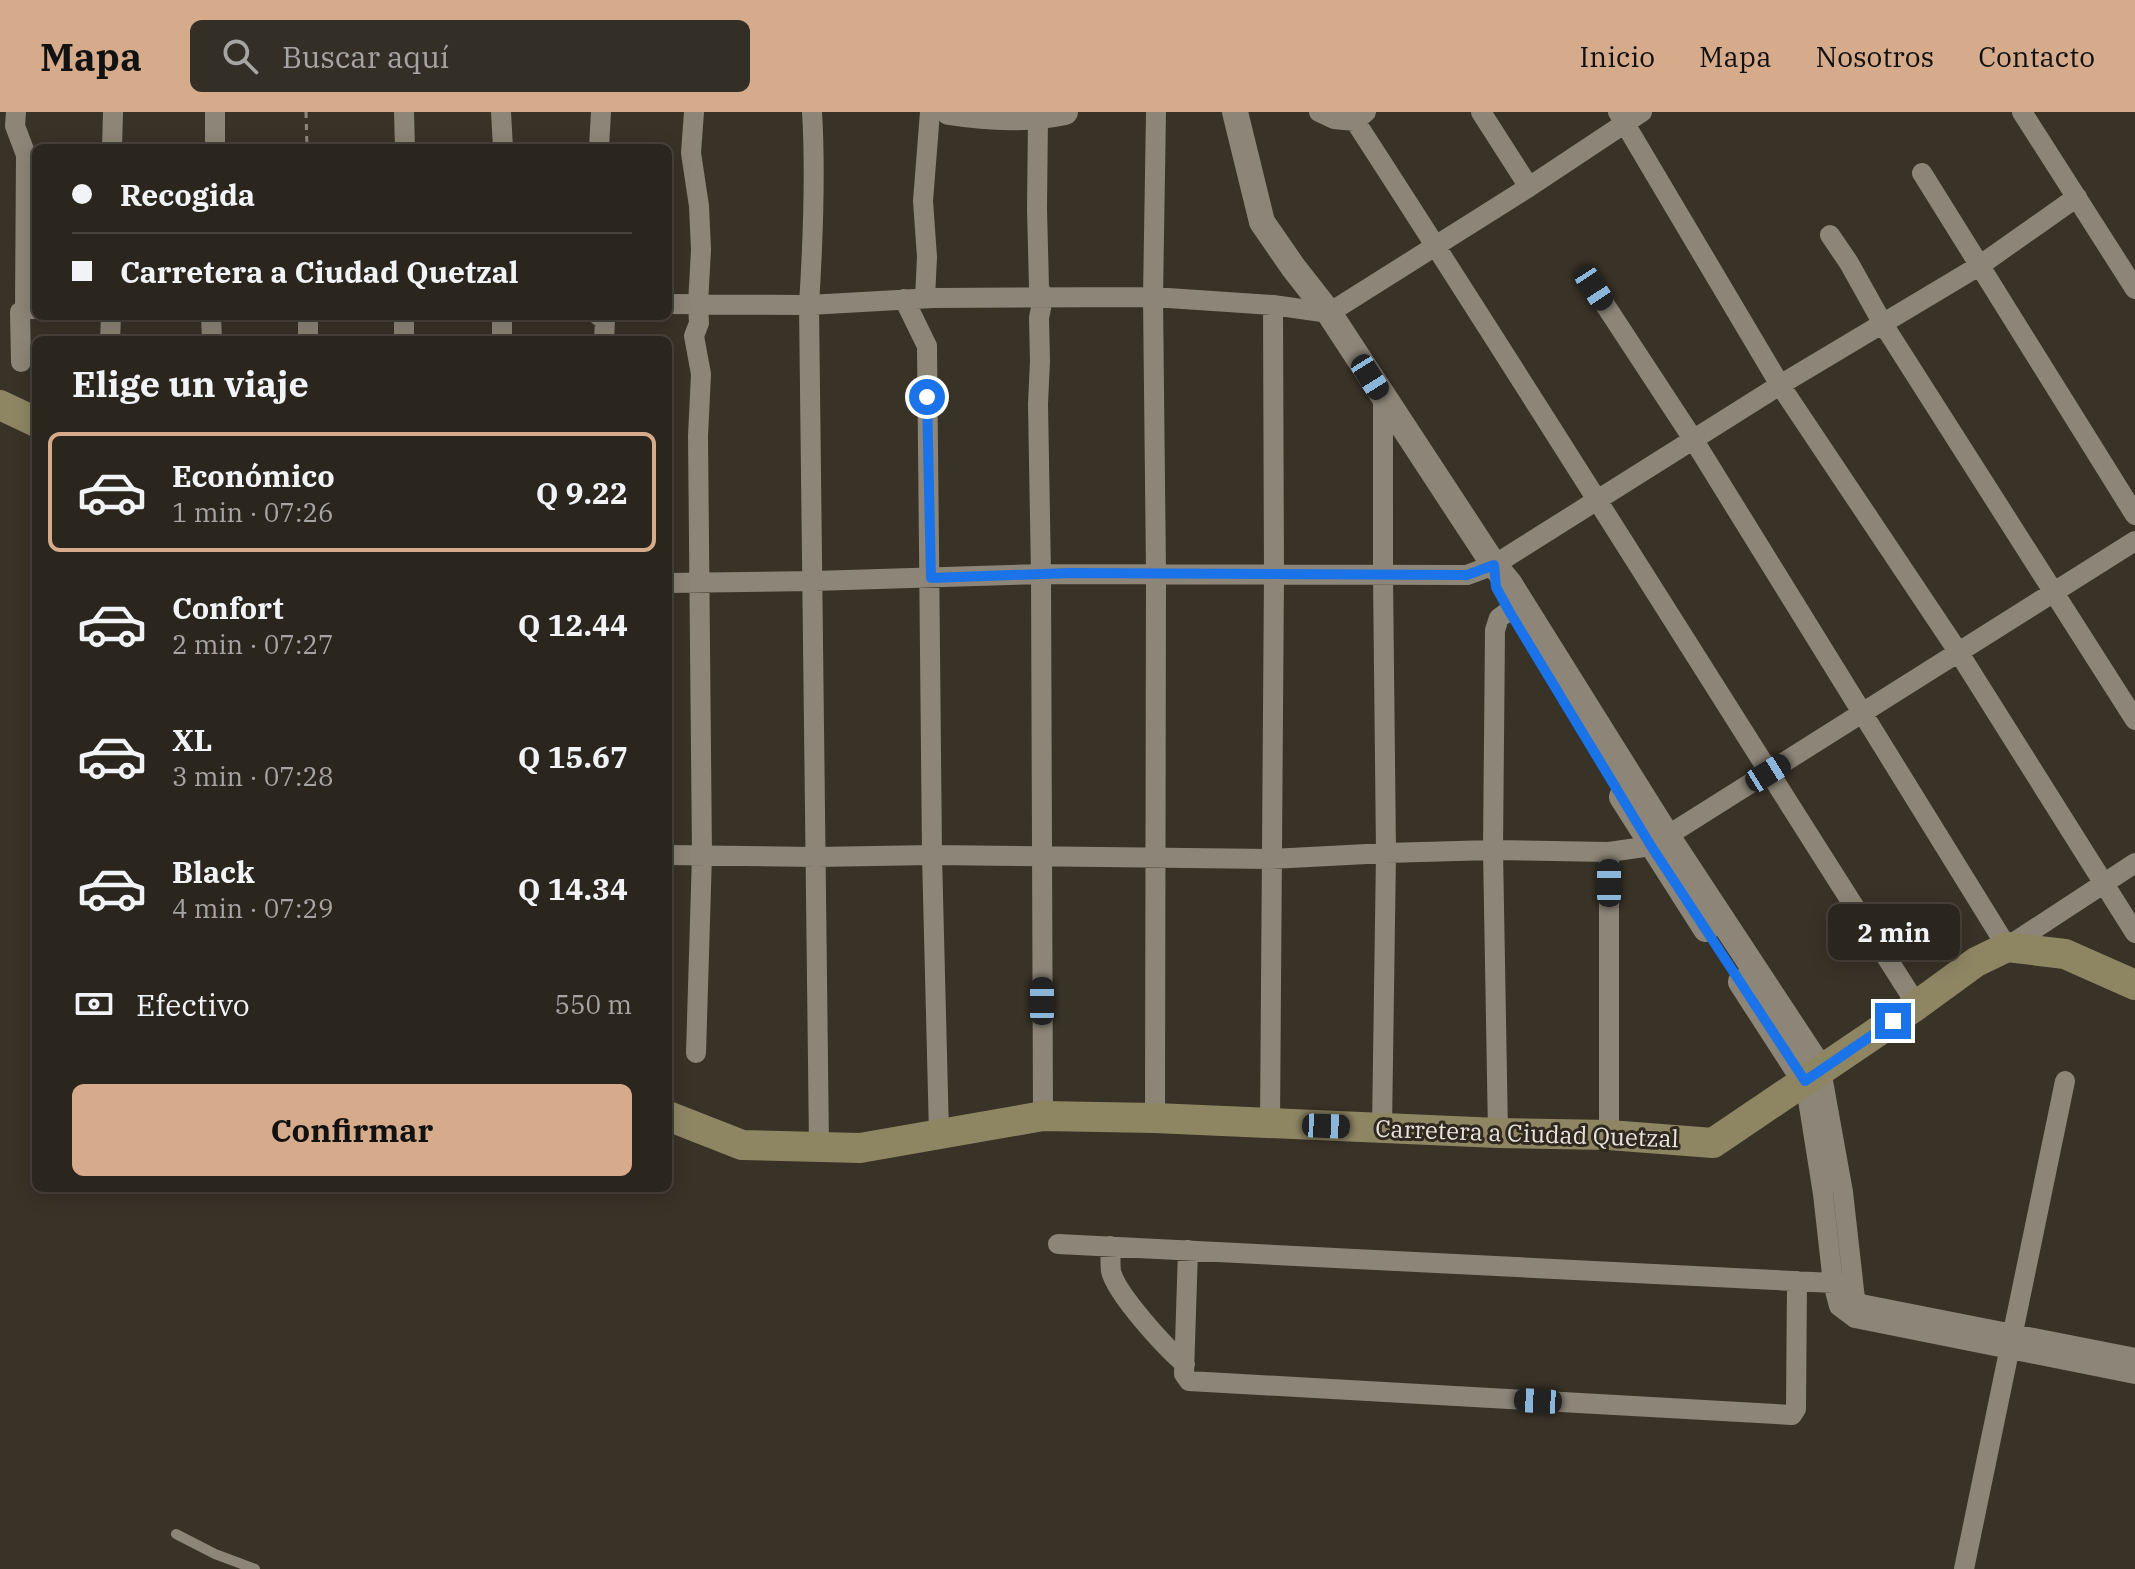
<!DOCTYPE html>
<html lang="es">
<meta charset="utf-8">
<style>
:root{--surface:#2b261d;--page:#332e26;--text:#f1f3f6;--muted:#a6a5a4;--line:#47433b;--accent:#d6ab8b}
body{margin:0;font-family:"IBM Plex Serif",serif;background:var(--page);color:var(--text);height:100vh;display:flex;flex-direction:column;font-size:30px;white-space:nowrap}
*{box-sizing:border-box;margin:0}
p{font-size:26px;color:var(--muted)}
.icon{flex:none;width:44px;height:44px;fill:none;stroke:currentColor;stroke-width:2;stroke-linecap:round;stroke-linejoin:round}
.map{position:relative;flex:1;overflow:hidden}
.sheet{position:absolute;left:32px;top:224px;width:640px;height:856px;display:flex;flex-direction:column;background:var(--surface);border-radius:12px;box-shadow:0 4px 20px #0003,0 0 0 2px var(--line)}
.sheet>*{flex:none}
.top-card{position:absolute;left:32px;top:32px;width:640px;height:176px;border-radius:12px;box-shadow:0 4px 20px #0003,0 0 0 2px var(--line);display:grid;align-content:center;height:176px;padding:0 40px;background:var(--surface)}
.end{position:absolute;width:36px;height:36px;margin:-18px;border:10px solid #1a73e8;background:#fff;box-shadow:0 0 0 4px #fff}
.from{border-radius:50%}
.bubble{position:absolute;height:56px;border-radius:12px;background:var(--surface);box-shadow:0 4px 20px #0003,0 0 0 2px var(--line);font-size:26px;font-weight:700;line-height:56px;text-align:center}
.car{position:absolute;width:24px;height:48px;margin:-24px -12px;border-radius:10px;box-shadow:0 0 6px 2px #0007;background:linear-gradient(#222 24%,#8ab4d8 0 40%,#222 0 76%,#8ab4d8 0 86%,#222 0)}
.top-card b{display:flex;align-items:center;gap:28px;height:76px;font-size:30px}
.top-card b+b{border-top:2px solid var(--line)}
.top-card i{width:20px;height:20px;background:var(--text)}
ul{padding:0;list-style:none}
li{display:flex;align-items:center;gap:24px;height:120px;margin:0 16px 12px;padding:0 24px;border:4px solid transparent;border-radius:12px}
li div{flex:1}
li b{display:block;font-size:30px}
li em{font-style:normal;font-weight:700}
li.current{border-color:var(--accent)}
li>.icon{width:72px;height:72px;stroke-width:1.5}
h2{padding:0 40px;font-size:36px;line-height:96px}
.pay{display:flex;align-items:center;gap:20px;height:88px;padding:0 40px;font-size:30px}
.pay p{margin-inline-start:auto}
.cta{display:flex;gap:16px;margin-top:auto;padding:16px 40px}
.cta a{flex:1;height:92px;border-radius:12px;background:var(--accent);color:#111;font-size:32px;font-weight:700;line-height:92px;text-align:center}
header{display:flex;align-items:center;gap:48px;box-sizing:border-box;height:112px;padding:0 40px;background:var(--accent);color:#111}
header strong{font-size:38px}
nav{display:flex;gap:44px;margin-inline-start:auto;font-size:28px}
.search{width:560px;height:72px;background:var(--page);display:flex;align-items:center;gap:20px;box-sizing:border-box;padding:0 28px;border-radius:12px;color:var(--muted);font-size:30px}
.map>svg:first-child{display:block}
</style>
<header>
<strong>Mapa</strong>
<div class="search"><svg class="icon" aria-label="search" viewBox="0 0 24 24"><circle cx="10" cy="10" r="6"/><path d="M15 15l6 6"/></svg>Buscar aquí</div>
<nav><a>Inicio</a><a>Mapa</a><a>Nosotros</a><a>Contacto</a></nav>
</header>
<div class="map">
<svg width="2135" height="1457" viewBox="0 0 2135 1457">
<rect width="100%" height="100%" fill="#393227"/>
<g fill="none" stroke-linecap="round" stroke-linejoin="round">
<path stroke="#8c867d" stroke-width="3" stroke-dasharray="6 6" stroke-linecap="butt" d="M306 0 307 36"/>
<path stroke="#8d8578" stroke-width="10" d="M176 1422 215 1442 255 1457"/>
<path stroke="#8d8578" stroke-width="20" d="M16 0 15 14 26 43 25 197
M404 0 405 36
M501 0 503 36
M694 0 691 41 699 94 701 138 698 192 699 211 694 224 701 262 698 324 702 743 696 941
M812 0C816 64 813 129 809 193L819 1035
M1319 0 1334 7 1355 9 1366 0
M1481 0 1529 75
M1618 0 1780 273 1959 541 2135 821
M2022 0 2135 177
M1038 5 1037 97 1039 175 1043 186 1039 206 1040 249 1038 292 1041 462 1043 1004
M1355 9C1545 302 1729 599 1917 893
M112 36 113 0
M215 36V0
M599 36 601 0
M1922 61 2135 403
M1830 123 1849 151 1883 212 2135 608
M1594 176 1693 327 2007 835 2135 751
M925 186 927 145 923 89 930 0
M904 187 927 234 932 743 939 1022
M668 192 809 193 933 186 1153 185 1273 193 1329 201 1529 75 1642 0
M211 204 212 228
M308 204V228
M404 204V228
M502 204V228
M599 204 605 208 604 228
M110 228 111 204
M21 250 20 200 25 197H36
M668 471 813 469 1041 462 1467 463 1494 453 1780 273 1979 154 2077 85
M1609 740V1023
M668 743 816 745 932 743 1271 747 1386 741 1493 738 1609 740 1651 734 2135 429
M1821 958 1843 1080 1855 1187 1861 1192 2135 1246
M1805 969 1823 1082 1833 1171 1839 1194 1855 1206 2135 1262
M1155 1006 1156 461 1153 185 1156 0
M1270 1012 1274 463 1273 193
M1382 1016 1386 741 1383 464V287
M1498 1021 1493 738 1495 518 1499 506 1521 490
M1058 1132 1853 1172
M1110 1134C1111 1142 1110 1152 1111 1159 1116 1182 1166 1236 1185 1252
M1188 1138 1184 1262 1189 1269 1792 1303 1796 1297 1797 1169
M1964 1457 2065 969"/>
<path stroke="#8d8578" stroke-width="26" d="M949 0C987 6 1027 8 1065 0
M1235 0 1262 110 1293 155 1329 201 1494 453 1509 471 1667 724 1821 958
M1622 685 1706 817
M1741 870 1805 969"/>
<path stroke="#8e8663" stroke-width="30" d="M0 293 36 310
M668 1004 742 1033 860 1036 1043 1004 1155 1006 1498 1021 1609 1023 1713 1031 1917 893 1976 850 2007 835 2065 842 2135 873"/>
</g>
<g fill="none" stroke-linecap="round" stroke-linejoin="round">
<path stroke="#1a73e8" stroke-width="10" d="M927 285 931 466 1070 461 1467 463 1494 453 1496 475 1509 499 1651 734 1805 969 1893 909"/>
</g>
<g text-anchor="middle" stroke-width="6" stroke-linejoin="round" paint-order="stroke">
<g font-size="24" fill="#e8e4dd" stroke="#2f281e">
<text transform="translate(1527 1022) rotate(2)" y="8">Carretera a Ciudad Quetzal</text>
</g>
</g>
</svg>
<i class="end from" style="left:927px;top:285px"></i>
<i class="end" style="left:1893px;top:909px"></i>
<div class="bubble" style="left:1828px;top:792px;width:132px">2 min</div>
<i class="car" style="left:1594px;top:176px;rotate:147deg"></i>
<i class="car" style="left:1370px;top:265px;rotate:148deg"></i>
<i class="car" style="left:1768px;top:661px;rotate:58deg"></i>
<i class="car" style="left:1609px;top:771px;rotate:0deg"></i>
<i class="car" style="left:1042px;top:889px;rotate:0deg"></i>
<i class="car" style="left:1326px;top:1014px;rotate:92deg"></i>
<i class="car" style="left:1538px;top:1289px;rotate:273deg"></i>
<div class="top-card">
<b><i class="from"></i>Recogida</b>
<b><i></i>Carretera a Ciudad Quetzal</b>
</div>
<section class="sheet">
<h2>Elige un viaje</h2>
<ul>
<li class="current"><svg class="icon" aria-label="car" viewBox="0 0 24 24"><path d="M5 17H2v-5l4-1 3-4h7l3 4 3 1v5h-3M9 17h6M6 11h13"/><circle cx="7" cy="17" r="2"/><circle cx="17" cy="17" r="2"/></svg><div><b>Económico</b><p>1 min · 07:26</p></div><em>Q 9.22</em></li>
<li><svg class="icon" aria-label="car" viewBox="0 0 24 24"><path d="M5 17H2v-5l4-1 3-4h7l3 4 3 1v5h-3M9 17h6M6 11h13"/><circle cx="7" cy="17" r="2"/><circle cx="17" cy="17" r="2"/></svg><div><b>Confort</b><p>2 min · 07:27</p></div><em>Q 12.44</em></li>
<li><svg class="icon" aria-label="car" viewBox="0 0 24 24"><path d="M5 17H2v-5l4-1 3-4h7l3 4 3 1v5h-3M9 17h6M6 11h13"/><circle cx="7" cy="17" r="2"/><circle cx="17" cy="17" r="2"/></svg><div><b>XL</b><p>3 min · 07:28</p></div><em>Q 15.67</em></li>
<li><svg class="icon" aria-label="car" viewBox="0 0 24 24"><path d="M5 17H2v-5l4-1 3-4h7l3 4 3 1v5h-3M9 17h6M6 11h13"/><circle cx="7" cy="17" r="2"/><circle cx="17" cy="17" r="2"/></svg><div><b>Black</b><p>4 min · 07:29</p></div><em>Q 14.34</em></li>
</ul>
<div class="pay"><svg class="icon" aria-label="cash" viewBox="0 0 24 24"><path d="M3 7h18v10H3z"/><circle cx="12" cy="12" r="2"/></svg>Efectivo<p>550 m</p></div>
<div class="cta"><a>Confirmar</a></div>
</section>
</div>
